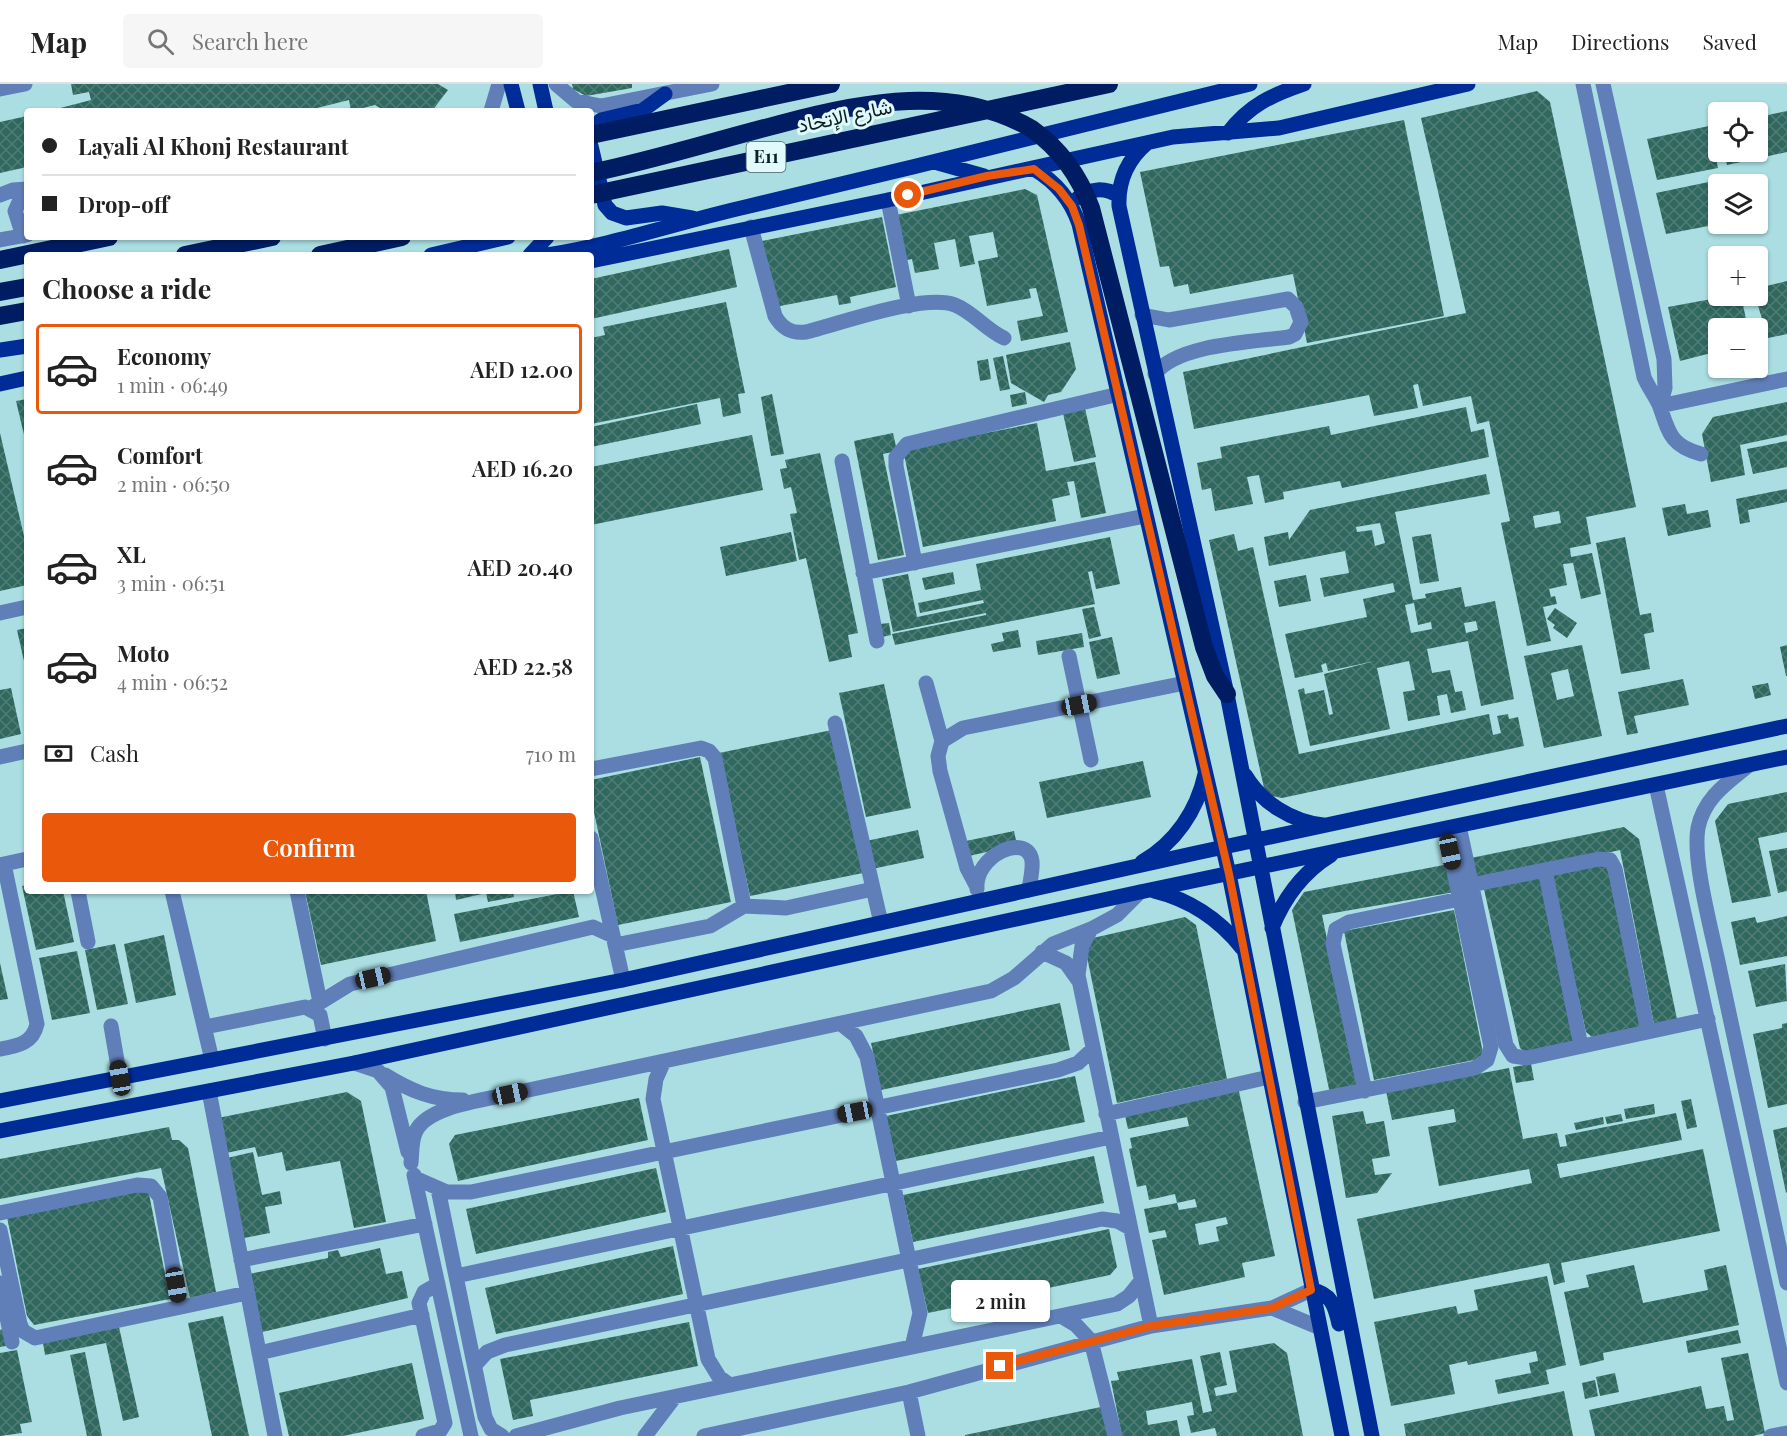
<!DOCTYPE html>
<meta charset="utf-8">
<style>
:root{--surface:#fff;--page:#f6f6f6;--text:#222;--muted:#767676;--line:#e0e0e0;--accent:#ea580c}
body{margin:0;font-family:"Playfair Display",Vazirmatn,serif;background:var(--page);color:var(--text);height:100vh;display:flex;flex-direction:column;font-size:22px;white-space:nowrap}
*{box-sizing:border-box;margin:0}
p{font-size:20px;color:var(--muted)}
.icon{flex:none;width:33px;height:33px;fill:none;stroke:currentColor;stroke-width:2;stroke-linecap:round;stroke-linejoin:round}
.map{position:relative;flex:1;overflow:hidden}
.panel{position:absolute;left:24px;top:168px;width:570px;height:642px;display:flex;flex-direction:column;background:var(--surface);border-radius:6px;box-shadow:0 2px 4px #0004}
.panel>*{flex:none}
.banner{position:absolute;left:24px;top:24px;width:570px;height:132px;border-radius:6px;box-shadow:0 2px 4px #0004;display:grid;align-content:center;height:132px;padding:0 18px;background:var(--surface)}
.buttons{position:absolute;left:1708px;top:18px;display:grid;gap:12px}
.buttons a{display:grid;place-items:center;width:60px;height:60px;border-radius:6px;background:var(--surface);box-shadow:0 2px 4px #0004;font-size:30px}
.end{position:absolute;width:27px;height:27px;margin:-14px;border:8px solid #ea580c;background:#fff;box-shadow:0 0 0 3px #fff}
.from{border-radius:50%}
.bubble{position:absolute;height:42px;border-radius:6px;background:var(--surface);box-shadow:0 2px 4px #0004;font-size:20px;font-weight:600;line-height:42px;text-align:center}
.car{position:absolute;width:18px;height:36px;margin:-18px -9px;border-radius:8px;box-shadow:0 0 4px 2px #0007;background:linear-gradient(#222 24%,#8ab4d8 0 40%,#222 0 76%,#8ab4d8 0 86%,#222 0)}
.banner b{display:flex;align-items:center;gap:21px;height:57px;font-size:22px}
.banner b+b{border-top:2px solid var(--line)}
.banner i{width:15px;height:15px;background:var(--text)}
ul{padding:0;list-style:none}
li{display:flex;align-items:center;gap:18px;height:90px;margin:0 12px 9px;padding:0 6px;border:3px solid transparent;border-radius:6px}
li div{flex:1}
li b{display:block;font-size:22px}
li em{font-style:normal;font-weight:600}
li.current{border-color:var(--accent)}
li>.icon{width:54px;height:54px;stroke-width:1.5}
h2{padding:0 18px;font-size:27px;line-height:72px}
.pay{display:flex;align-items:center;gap:15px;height:66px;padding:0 18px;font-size:22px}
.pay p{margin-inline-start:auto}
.primary-button{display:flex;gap:12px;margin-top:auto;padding:12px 18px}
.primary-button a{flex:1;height:69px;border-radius:6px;background:var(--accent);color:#fff;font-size:24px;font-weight:600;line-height:69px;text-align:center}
header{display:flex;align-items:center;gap:36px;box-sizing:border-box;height:84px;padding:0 30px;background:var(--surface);border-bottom:2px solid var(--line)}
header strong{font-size:28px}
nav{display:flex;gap:33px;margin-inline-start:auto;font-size:21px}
.search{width:420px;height:54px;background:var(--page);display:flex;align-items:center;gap:15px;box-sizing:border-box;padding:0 21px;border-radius:6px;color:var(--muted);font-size:22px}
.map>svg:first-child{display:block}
</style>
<header>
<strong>Map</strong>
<div class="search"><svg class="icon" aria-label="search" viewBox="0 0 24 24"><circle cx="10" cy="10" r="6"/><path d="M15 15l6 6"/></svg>Search here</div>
<nav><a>Map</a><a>Directions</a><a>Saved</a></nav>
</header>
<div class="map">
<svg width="1787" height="1352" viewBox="0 0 1787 1352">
<defs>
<pattern id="building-cross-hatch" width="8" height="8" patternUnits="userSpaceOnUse" patternTransform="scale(1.5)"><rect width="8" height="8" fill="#2f685f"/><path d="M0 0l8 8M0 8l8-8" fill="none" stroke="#517d76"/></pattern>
</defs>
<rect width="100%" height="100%" fill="#aadee2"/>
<path fill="url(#building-cross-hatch)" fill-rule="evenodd" d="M71 0H438L448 6 432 27H385L375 21 351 27 349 16 305 27H49L91 16 89 8 73 11Z
M572 0H632V4L586 12 573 5Z
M1537 7 1550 18 1636 423 1586 433 1591 460 1570 464 1571 473 1592 469 1601 510 1581 515 1573 479 1563 480 1567 501 1549 505 1551 513 1555 512 1557 520 1543 523 1551 557 1527 562 1501 439 1510 437 1489 337 1477 340 1471 312 1423 322 1418 300 1413 301 1418 324 1374 332 1369 311 1194 345 1183 288 1466 229 1421 34ZM1559 427 1561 439 1535 444 1533 432Z
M1787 27V68L1727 81 1724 68H1758V33Z
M27 32V83L0 89V38Z
M1404 36 1444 232 1307 259 1293 190 1190 210 1188 200 1174 203 1169 182 1160 183 1140 88Z
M1709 42 1718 84 1657 96 1647 55Z
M1718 96 1719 140 1666 150 1656 109Z
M1025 105 1037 111 1068 248 1021 257 1017 237 1043 232 1036 204 1029 205 1031 214 987 222 978 177 998 173 993 148 969 152 975 180 960 183 955 155 934 159 939 185 915 189 912 175 903 177 896 131Z
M882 133 896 203 850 213 851 219 839 221 837 211 775 223 762 157Z
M729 165 737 203 591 235V195Z
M1787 197V250L1768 254 1755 212H1758V204Z
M1728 212H1741L1748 244H1719V267L1680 277 1668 223Z
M726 218 745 309 738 310 741 329 723 333 720 314 591 340V254L605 251 603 243Z
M1070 258 1076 285 1061 308 1048 311 1044 318 1011 299 1006 271Z
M1003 272 1010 305 1000 307 993 274Z
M988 275 991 295 980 297 977 277Z
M1025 308 1027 320 1012 323 1010 311Z
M772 310 784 370 771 372 761 313Z
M27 315V359H26L16 317Z
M1787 318V351L1740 361 1745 391 1711 398 1702 350 1713 333Z
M697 320 701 340 591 363V343Z
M1084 320 1096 373 1074 378 1062 325Z
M1466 323 1471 348 1484 345 1489 373 1342 404 1340 397 1283 408 1284 415 1265 419 1259 391 1247 393 1253 420 1215 427 1211 404 1202 406 1197 379 1222 374 1220 363 1329 342 1331 351Z
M1037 339 1046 387 1095 378 1106 429 1081 434 1074 397 1067 398 1070 411 1052 415 1056 437 923 463 903 365Z
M0 349 27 465V501L0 507Z
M893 349 897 367 883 370 904 471 878 476 854 357Z
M752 351 763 406 591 441V383Z
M1787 357V383L1753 390 1747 365Z
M820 369 858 549 848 551 852 573 829 578 806 474 799 476 790 430 797 429 791 403 784 405 780 385 787 384 785 376Z
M1486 390 1490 410 1395 428 1413 516 1426 514 1425 510 1461 503 1465 523 1495 517 1514 615 1481 622 1468 557 1427 565 1432 589 1450 586 1455 608 1462 607 1466 626 1451 629 1447 610 1437 612 1440 631 1408 637 1403 608 1415 606 1409 577 1377 584 1390 645 1310 662 1298 606 1304 604 1305 610 1324 606 1329 631 1333 630 1324 590 1375 577 1328 587 1326 579 1321 581 1323 588 1295 594 1285 550 1367 533 1363 515 1395 508 1393 499 1324 513 1320 494 1349 489 1345 467 1269 482 1264 453 1288 448 1289 456 1310 426ZM1380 439 1385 459 1375 462 1372 446 1357 448 1356 443ZM1414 519 1418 541 1431 538 1432 545 1411 549 1405 521ZM1476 537 1478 546 1466 549 1464 539Z
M1787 405V418L1748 426 1750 438 1740 440 1736 415Z
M1685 420 1687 430 1708 426 1711 443 1668 452 1662 424Z
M791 448 797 477 726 492 720 463Z
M1234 450 1238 467 1253 463 1299 670 1489 630 1493 651 1501 649 1497 632 1508 630 1509 635 1518 633 1524 662 1282 714 1272 712 1264 704 1209 456Z
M1431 450 1439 497 1420 500 1412 453Z
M1110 453 1120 500 1096 505 1092 487 1088 488 1095 520 895 561 892 550 986 531V529L893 548 882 495 908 490 917 533 984 519 983 516 920 529 918 519 981 506 976 480Z
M1625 453 1640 531 1651 529 1654 548 1644 550 1650 585 1621 590 1596 459Z
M953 488 955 500 925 506 922 494Z
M1306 491 1311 517 1279 523 1274 497Z
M1094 523 1101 552 1089 555 1082 525Z
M1555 524 1577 539 1567 554 1553 544 1555 541 1547 535Z
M889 539 891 551 882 553 880 540Z
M27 544V586H26L17 546Z
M1018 546 1021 563 993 568 991 560 1004 557 1002 549Z
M1082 549 1084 563 1038 571 1036 557Z
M1112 553 1120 590 1097 595 1089 558Z
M1582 561 1602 652 1544 664 1524 572ZM1568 585 1574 612 1557 616 1551 589Z
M1787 561V592H1786L1780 563Z
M1683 595 1689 621 1634 632 1638 649 1627 651 1618 608Z
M1768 599 1771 611 1755 615 1752 602Z
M884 600 911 724 866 733 839 609Z
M11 604 21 650 0 655V606Z
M832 646 863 789 750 812 719 669Z
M700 673 731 818 618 841 591 714V696Z
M1143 677 1151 713 1047 734 1039 698Z
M1787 708V748L1758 754 1771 812 1732 819 1715 737 1728 720Z
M1624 743 1639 755 1677 935 1654 940 1620 766 1476 798 1471 774Z
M918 746 924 774 872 785 866 757Z
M1014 747 1017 761 969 772 966 757Z
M1787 764V807L1778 809 1769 767Z
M1608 778 1643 942 1592 953 1586 948 1551 790Z
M1449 780 1455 808 1322 831 1358 1004 1330 1010 1292 826 1304 808Z
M1541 789 1575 952 1572 959 1525 968 1520 964 1483 801Z
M27 801V807H63L74 858 36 866 22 802Z
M305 807H426L436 857 321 881Z
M455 807H513L514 813 488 818 486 809 456 816Z
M573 807 579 833 460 858 454 830Z
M1454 826 1484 974 1374 996 1344 847Z
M1787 832V872L1740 881 1731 838 1755 833 1757 839Z
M1185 833 1196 841 1227 995 1117 1019 1085 863 1093 854Z
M164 851 176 911 136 919 124 860Z
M115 860 128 920 97 926 85 866Z
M77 867 90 929 52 936 39 874Z
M0 879 8 915 0 916Z
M1785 880 1787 917 1756 923 1748 887Z
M1060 919 1070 966 881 1006 871 959Z
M1787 939V1020L1768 1024 1753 950 1782 944V940Z
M1531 980 1534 996 1516 999 1513 983Z
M1509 984 1523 1055 1557 1049 1560 1063 1567 1062 1565 1051 1676 1029 1682 1056 1557 1080 1560 1094 1703 1065 1720 1147 1561 1179 1565 1198 1554 1201 1549 1179 1374 1215 1357 1135 1532 1099 1529 1085 1439 1102 1428 1043 1456 1038 1454 1025 1392 1036 1386 1007Z
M1075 992 1085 1038 896 1077 886 1032Z
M1238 1003 1275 1172 1242 1179 1245 1193 1164 1211 1152 1156 1167 1153 1165 1146 1149 1149 1144 1125 1177 1119 1179 1126 1197 1123 1195 1115 1177 1119 1175 1110 1149 1116 1146 1101 1137 1103 1129 1065 1132 1064 1130 1054 1189 1042 1187 1033 1128 1045 1124 1027ZM1226 1133 1228 1140 1216 1143 1219 1157 1199 1161 1195 1140Z
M347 1008 361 1017 386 1138 354 1144 340 1077 286 1087 282 1068 258 1073 255 1063 226 1069 218 1034Z
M639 1014 648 1056 458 1097 449 1060 455 1051Z
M1691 1015 1697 1043 1687 1045 1681 1017Z
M1654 1020 1655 1030 1626 1035 1624 1025Z
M1363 1027 1366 1040 1384 1037 1390 1072 1372 1075 1375 1091 1392 1089 1377 1109 1346 1114 1332 1032Z
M1621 1030 1623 1037 1607 1040 1605 1033Z
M1603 1033 1604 1040 1576 1046 1574 1039Z
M169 1043 172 1056H179L188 1064 216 1208 190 1214 161 1084 0 1115V1075Z
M1787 1043V1108L1786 1109 1773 1046Z
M253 1068 262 1111 280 1107 282 1120 265 1123 270 1149 244 1154 227 1074Z
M1094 1072 1104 1119 913 1158 903 1111Z
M656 1084 666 1128 476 1170 466 1125Z
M148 1105 170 1215 34 1241 27 1232 7 1133Z
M1109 1145 1117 1183 1110 1191 928 1229 918 1185Z
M673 1162 683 1210 496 1250 485 1204Z
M380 1164 386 1190 402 1187 408 1214 258 1249 249 1190 328 1174V1168L338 1166 341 1173Z
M1634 1181 1643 1219 1708 1206 1704 1186 1726 1181 1739 1241 1603 1269 1604 1276 1580 1282 1564 1208 1589 1203 1586 1191Z
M1547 1192 1566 1281 1546 1286 1549 1300 1498 1310 1495 1296 1531 1289 1529 1279 1538 1277 1536 1267 1468 1281 1467 1277 1449 1281 1455 1310 1391 1322 1374 1238 1456 1222 1458 1230 1478 1226 1474 1206Z
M223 1232 249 1352H212L188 1239Z
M689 1238 698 1282 530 1316 533 1332 513 1336 500 1275Z
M119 1243 139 1333 123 1337 106 1259 45 1271 43 1259Z
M3 1245 6 1262 0 1263V1246Z
M1738 1246 1741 1259 1688 1269 1686 1257Z
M1274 1259 1287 1269 1303 1352H1217L1215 1344 1191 1349 1187 1332 1194 1331 1192 1318 1146 1327 1148 1341 1177 1336 1180 1352H1122L1111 1297 1119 1296 1117 1288 1192 1275 1203 1329 1212 1327 1200 1272 1220 1268 1227 1301 1214 1304 1216 1312 1237 1308 1229 1267Z
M17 1266 32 1338 20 1340 22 1349 0 1352V1269Z
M85 1268 102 1352H87L70 1271Z
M1748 1269 1765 1349 1753 1352H1595L1589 1326 1701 1302 1706 1325 1724 1322 1727 1337 1734 1336 1721 1274Z
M412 1279 424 1335 343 1352H289L279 1309Z
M1615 1289 1619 1308 1600 1312 1596 1293Z
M1595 1296 1598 1312 1585 1315 1582 1299Z
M1564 1307 1573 1352H1406L1404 1340Z
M1101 1323 1108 1352H965V1351Z"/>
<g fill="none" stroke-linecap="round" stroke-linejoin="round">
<path stroke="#607eb8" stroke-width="15" d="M556 0 576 17 601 22 712 0
M1583 0 1644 293C1648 303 1656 313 1660 323 1669 349 1671 362 1701 370
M1603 0 1664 275 1665 304 1660 322
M0 5 25 0
M491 27 499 0
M0 111 13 106 27 105
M888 116 909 222
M751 143 775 232C782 244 791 250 806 248 839 240 924 209 955 221 973 228 986 246 1004 254
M23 152 15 127 20 116 27 111
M0 156 27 151
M1142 231 1169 236 1288 215 1296 223 1301 238 1295 250 1289 253C1253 258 1177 260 1155 290
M1660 322 1787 295
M842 377 877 557
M915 479 896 382V373L907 360 1119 310
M863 489 1145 432
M0 529 27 523
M1069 572 1091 676
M926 599 942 657
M835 639 881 839
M0 673 27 667
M1748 682C1727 699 1704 714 1698 744 1692 777 1713 851 1720 887 1742 991 1765 1095 1787 1199
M591 685 701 664 709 667 715 674 744 822
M1656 701 1787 1299
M1459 742 1506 961 1513 972 1527 974 1708 935
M591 754 623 896
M0 781 27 775
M1545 786 1581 962
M1471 801 1599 775 1610 776 1615 785 1648 948
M977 803 967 784 940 687 938 672 942 657 963 644 1185 599
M977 805C974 772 1027 747 1032 777 1033 786 1030 797 1029 806
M78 807 88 858
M172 807 212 976
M297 807 320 918
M1091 845 1082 862 1078 891 1151 1242
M615 861 710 842 744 822 786 824 873 805
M1042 868 1066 879 1078 896
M311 924 350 900 593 843 613 852
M841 940 856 952 867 973 920 1229 912 1263
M111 942 120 994
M205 943 305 923 320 931 325 955
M0 965C18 962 33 959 37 940L4 780
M664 977 656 995 653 1015 708 1275 719 1293 730 1301
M354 979 378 987 392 1003 408 1068
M385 991C411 1007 432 1016 463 1016
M209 1007 275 1352
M1365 1007 1333 860 1336 845 1349 838 1460 815
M1305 1018 1475 984 1487 976 1491 963 1445 745
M1106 1030 1269 993
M411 1079C412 1069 411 1056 416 1047 428 1022 485 1016 510 1010L991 907 1014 894 1053 860 1091 845 1117 831 1140 808
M414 1091 471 1352
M415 1094 447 1108H471L1058 986 1078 979 1093 965
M438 1105 485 1333 491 1345 502 1352
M0 1129 137 1101 151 1102 160 1113 180 1223
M0 1146 20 1240 23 1247 35 1254 247 1209
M241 1176 425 1140
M456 1192 1111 1053
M0 1199 12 1258
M1272 1224 1318 1243
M1061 1232 1076 1241 1091 1257 1115 1352
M259 1269 422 1231
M475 1281 487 1268 505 1261 1102 1135 1117 1137 1130 1144
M909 1308 918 1352
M423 1352 440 1347 445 1339 419 1219 424 1208 438 1200
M516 1352 620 1324 1117 1220 1129 1212 1141 1197
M645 1352 674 1314
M704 1352 909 1308 1151 1242 1272 1224 1311 1206
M1771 1352 1787 1349"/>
<path stroke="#002c98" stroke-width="15" d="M511 0 518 27
M540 0 546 27
M591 45 601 36 643 26 665 10
M1228 49C1249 21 1272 11 1304 0
M1147 59C1127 76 1118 96 1119 122L1227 610 1372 1352
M591 62 605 121 612 129 626 134 662 129 692 134
M938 79 984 92
M1034 85C1056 98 1071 116 1079 140L1229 790 1342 1352
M1078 114C1090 104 1105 103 1119 112
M431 171 508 153
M530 171 547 153
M547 171C613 161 676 139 741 124 911 84 1080 42 1250 0
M591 177 888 116 1173 53 1279 44 1468 0
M0 266 27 262
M0 300 27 294
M1245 691C1262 719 1291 737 1323 741
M1142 778C1175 759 1197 727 1205 690
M1154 807C1191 816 1219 835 1242 864
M1272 844C1284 814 1303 788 1331 771
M0 1017 623 896 1196 769 1787 642
M0 1047 354 979 1140 808 1787 673
M1311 1206C1331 1209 1335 1222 1339 1240"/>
<path stroke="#001c62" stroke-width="18" d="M591 51 831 0
M591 89C654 76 717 56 780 40 864 17 955 0 1032 45 1060 65 1079 91 1091 124L1204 563 1215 592 1227 610
M591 111 1109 0
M185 171 272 153
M320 171 402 153
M0 176 109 153
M0 208 27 203
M0 232 27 227"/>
</g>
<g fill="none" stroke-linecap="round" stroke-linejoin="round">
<path stroke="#ea580c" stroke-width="8" d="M908 111 987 92 1034 85 1059 105 1072 122 1079 141 1229 790 1311 1206 1272 1224 1151 1242 1000 1282"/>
</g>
<g text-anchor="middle" stroke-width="6" stroke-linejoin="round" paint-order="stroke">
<rect fill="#e0f9fb" stroke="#4c6263" stroke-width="1.5" x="746.5" y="58" width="39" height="30" rx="4.5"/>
<g font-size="18" font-weight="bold" fill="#0c2122">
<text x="766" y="79">E11</text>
</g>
<g font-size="20" fill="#0c2122" stroke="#e0f9fb">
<text transform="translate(845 32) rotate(-12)" y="7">شارع الإتحاد</text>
</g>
</g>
</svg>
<div class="buttons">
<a><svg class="icon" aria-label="locate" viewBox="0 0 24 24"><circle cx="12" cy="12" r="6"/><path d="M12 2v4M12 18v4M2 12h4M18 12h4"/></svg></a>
<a><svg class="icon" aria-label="layers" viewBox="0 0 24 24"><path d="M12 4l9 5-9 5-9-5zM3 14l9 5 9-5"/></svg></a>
<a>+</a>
<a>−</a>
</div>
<i class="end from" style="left:908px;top:111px"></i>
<i class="end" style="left:1000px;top:1282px"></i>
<div class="bubble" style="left:951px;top:1196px;width:99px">2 min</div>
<i class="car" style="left:1079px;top:621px;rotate:79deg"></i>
<i class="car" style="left:1450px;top:768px;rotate:168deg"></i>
<i class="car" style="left:373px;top:894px;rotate:77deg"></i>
<i class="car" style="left:120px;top:994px;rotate:350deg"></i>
<i class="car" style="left:510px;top:1010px;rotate:78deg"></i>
<i class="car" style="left:855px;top:1028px;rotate:259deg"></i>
<i class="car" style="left:176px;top:1201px;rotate:170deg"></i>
<div class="banner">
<b><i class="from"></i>Layali Al Khonj Restaurant</b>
<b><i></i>Drop-off</b>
</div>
<section class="panel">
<h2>Choose a ride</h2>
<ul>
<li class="current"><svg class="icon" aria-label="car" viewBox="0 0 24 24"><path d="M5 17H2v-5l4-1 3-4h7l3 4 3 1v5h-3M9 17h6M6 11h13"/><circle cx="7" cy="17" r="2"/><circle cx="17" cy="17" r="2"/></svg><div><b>Economy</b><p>1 min · 06:49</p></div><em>AED 12.00</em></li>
<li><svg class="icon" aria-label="car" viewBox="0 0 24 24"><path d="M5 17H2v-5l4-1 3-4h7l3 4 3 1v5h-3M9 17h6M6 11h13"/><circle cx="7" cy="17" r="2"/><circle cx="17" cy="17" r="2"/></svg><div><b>Comfort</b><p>2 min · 06:50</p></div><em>AED 16.20</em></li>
<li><svg class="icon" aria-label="car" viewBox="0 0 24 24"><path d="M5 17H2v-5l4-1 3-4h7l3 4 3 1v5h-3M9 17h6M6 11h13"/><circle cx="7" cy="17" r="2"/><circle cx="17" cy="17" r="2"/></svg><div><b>XL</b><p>3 min · 06:51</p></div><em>AED 20.40</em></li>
<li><svg class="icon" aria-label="car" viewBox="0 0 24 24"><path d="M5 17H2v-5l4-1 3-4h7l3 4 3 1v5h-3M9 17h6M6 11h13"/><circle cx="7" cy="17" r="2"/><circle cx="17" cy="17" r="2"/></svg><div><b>Moto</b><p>4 min · 06:52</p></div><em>AED 22.58</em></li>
</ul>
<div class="pay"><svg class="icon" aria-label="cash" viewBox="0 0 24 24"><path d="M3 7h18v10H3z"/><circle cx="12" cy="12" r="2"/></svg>Cash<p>710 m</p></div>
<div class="primary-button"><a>Confirm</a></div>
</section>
</div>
